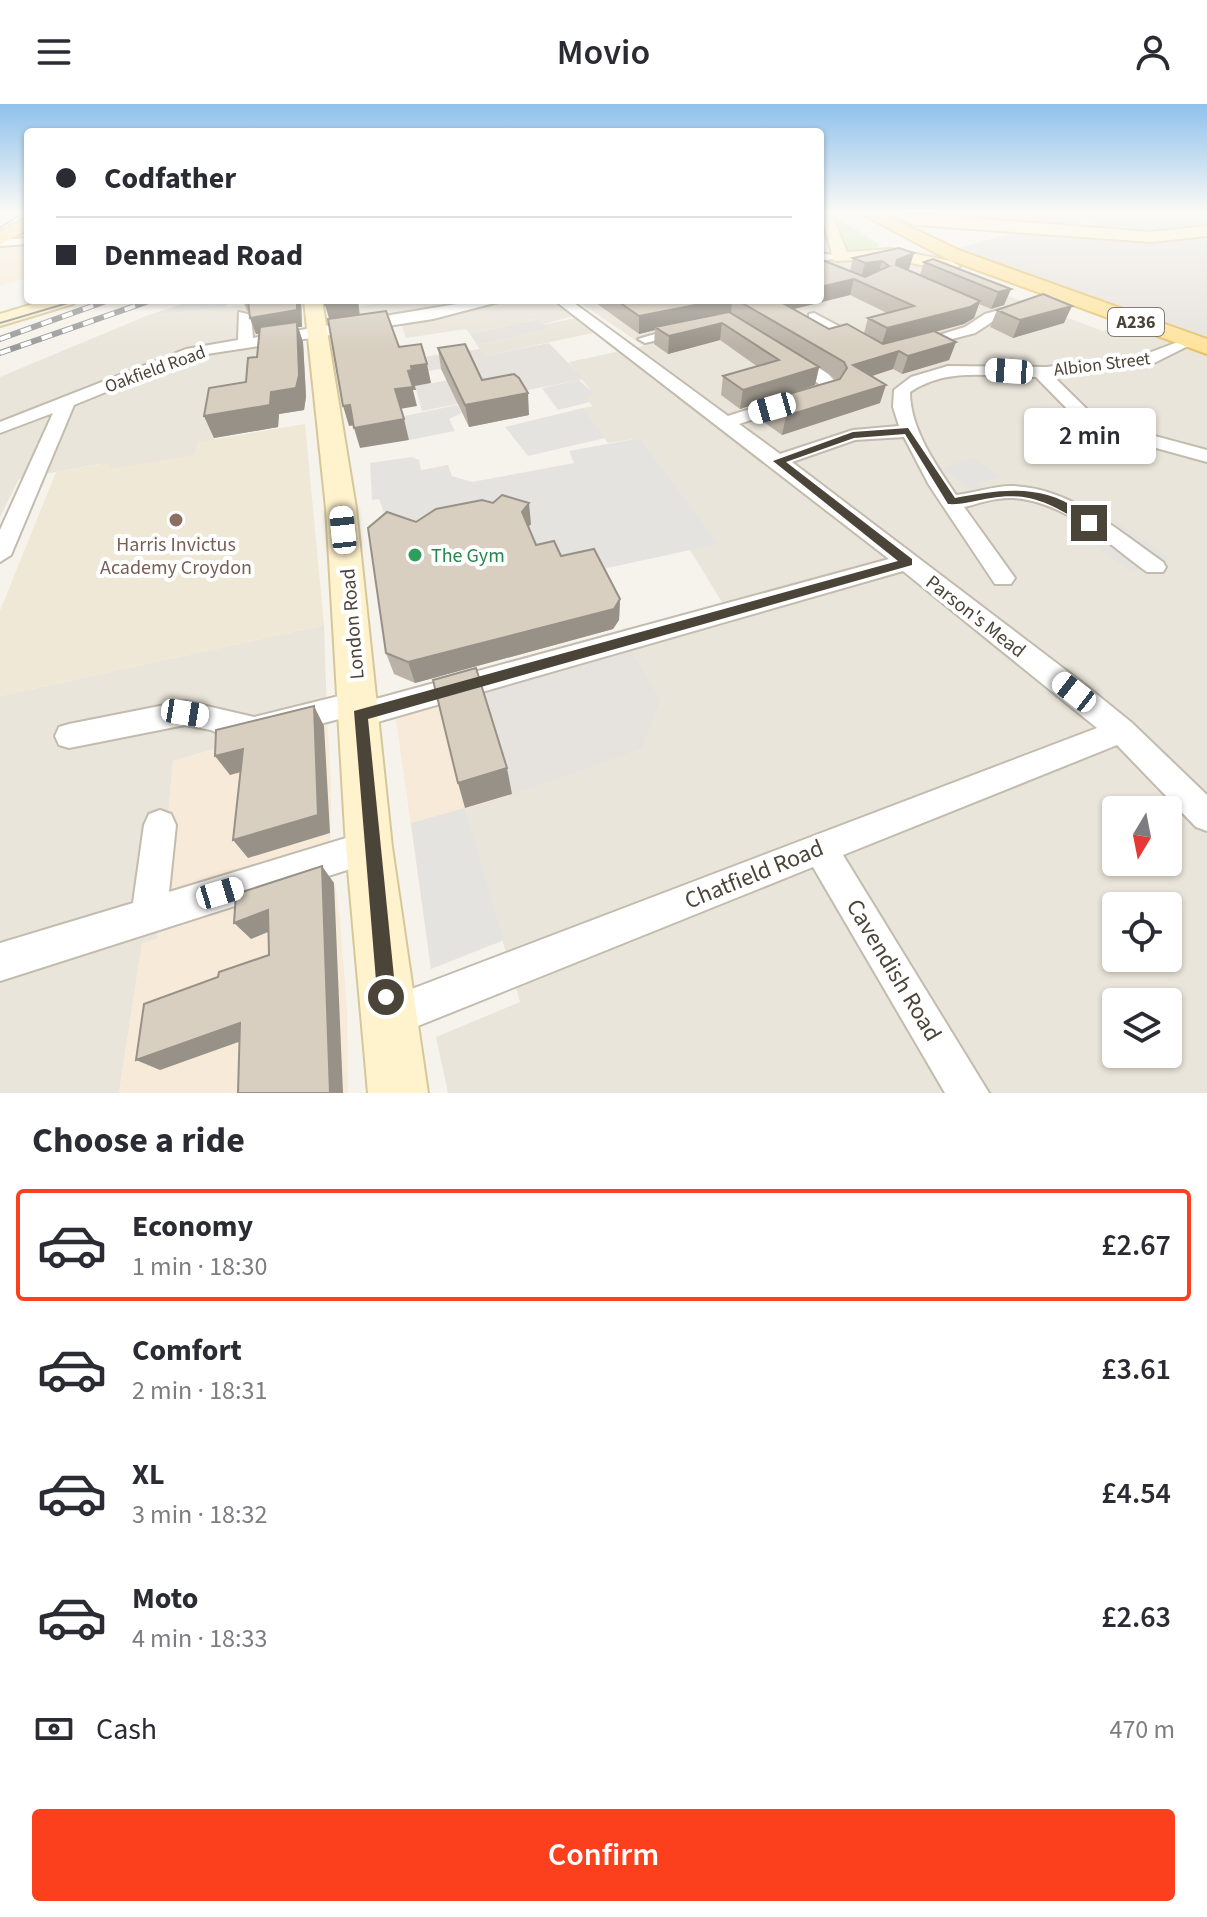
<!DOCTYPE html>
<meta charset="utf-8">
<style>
:root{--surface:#fff;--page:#f7f7f7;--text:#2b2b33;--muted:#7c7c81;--line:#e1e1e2;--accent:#fc3f1d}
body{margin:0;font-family:"Source Sans 3",sans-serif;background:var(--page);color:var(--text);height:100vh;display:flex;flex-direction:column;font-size:30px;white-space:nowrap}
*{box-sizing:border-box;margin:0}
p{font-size:26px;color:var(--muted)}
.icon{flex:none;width:44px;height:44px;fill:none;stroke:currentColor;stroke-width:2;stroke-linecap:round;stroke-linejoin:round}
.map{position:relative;height:989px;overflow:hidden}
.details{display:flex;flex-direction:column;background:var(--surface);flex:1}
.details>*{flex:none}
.guide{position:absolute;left:24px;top:24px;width:800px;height:176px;border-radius:8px;box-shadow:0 2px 6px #0004;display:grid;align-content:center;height:176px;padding:0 32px;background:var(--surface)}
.needle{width:52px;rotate:190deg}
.controls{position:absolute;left:1102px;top:692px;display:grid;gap:16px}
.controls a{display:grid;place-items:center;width:80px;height:80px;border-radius:8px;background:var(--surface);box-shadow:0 2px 6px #0004;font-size:40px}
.end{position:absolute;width:36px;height:36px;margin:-18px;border:10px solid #4b4439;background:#fff;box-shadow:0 0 0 4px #fff}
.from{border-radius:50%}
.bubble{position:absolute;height:56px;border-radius:8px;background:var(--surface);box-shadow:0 2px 6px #0004;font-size:26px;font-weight:600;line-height:56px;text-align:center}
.car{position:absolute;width:24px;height:48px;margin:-24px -12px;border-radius:10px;box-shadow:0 0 6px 2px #0007;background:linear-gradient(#fff 24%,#345 0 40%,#fff 0 76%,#345 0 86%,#fff 0)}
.guide b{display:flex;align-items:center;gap:28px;height:76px;font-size:30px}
.guide b+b{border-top:2px solid var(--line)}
.guide i{width:20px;height:20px;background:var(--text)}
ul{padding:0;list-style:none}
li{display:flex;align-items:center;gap:24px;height:112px;margin:0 16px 12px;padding:0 16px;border:4px solid transparent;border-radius:8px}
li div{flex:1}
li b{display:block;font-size:30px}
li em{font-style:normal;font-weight:600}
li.active{border-color:var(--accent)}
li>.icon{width:72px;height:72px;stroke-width:1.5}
h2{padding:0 32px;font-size:36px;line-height:96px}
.pay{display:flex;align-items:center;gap:20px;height:88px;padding:0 32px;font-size:30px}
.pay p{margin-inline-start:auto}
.button{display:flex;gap:16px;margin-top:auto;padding:16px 32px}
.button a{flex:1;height:92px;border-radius:8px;background:var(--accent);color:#fff;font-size:32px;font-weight:600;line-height:92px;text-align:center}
header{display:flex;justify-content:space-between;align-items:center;height:104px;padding:0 32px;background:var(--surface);font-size:36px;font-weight:600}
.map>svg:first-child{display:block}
</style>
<header><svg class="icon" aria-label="menu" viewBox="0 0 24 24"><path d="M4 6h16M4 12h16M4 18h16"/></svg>Movio<svg class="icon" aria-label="person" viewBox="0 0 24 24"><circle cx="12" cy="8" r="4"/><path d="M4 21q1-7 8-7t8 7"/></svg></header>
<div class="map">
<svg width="1207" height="989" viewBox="0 0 1207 989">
<rect width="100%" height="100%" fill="#f6f3ec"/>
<path fill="#eae5da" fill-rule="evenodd" d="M820 137 824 150 849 160 907 158 933 164 1103 227 1123 219 1207 248V989H448L436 933 520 898 465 704 642 645 659 596 632 546 734 518 690 446 717 440 640 334 608 339 583 304 593 302 584 293 593 290 569 258 644 242 576 196H820ZM1116 706H1168V758H1116ZM1116 802H1168V854H1116ZM1116 898H1168V950H1116Z
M404 196H549L573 212 542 219 537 215 470 230 466 225 406 234 401 220 359 225 355 203Z
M277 197 267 241 266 274 218 305 214 336 198 338 195 351 109 366 99 360 19 375 0 413V273L146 212Z
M575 214 593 229 485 252 477 241 547 225 543 221Z
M324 521 327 613 173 657 157 835 142 840 119 989H0V592Z"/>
<path fill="#f7ead8" d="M28 131V174L0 182V142Z
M482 588 512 690 465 705 504 836 431 865 396 615Z
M327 613 331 677 330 778 336 784 340 817 347 905 348 989H119L142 839 157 835 173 657Z"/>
<path fill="#e6e2dd" d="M898 107H1066L1095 127 917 114Z
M1071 107H1207V235L956 145 1023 126H1104Z
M573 212 544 220 548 225 477 241 470 230 538 215 542 219Z
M549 239 584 275 422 307 415 282 473 272 468 261 427 267 423 253 480 245 485 252Z
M632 546 660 596 642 645 512 690 482 588Z"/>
<path fill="#efe8d6" d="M305 320 324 521 0 592V507L56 368 101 360 111 361 110 365 195 351 198 338Z"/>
<path fill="#d2eab5" d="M836 113 879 140 878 143 859 148 843 144Z"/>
<path fill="#e5e3e0" d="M1071 107H1190L1207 112V120L1165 128 1132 122 1138 126 1135 129 1104 127Z
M194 196H230L226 203 146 212Z
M579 276 594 290 585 293 590 298 558 306 542 284Z
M457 301 462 309 449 315 455 327 409 336 406 329 390 315Z
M583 304 605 334 528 352 505 323Z
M640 334 718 440 561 474 392 431 379 395 372 396 370 359 412 353 419 356 421 366 448 361 452 372 472 378 574 359 569 347Z
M973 353 1001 373 977 379 981 383 970 386 943 364Z
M1108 413 1171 454 1133 468 1071 426Z
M465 704 504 836 431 865 411 719Z"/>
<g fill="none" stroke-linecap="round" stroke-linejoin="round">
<defs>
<path id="street" d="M28 134V140L0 142V136Z
M820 149 846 153 820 157Z
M481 196H506L433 215 194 252 74 301 11 451 0 458V426L53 309 0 329V318L186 245 238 236 239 208 251 211 253 234Z
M554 196H570L728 312 822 282 787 257V251C805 248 831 268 839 284L837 287 739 320 780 350 853 326 899 322 893 303 894 286 911 273 948 262 1046 263 1138 253 1191 233 1198 237 1150 261 1053 272 1099 317 1207 346V358L1087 325 1036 273C992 273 948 262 910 288 910 325 936 361 956 391 975 389 993 382 1011 382 1070 383 1117 426 1163 458L1166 463 1163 468H1147C1107 439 1065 397 1013 394 996 393 980 399 964 403L1015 474 1011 480H995L929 381 904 333 855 336 792 358 1084 580 1131 618 1207 691V727L1196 723 1117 641 843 751 989 989H945L813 763 388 934 374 928 368 914 374 900 388 894 1097 624 903 467 360 623 350 619 347 613 254 637 230 635 211 626 185 621 69 644 59 641 55 632 59 623 69 620 185 597 254 613 359 587 369 590 372 596 889 455Z
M1017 201 1024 205 1022 208 995 216 975 229 914 245 907 241 965 223 985 210Z
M814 209 863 235 865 238 853 241 809 216V210Z
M687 221 694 225 692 228 645 239 638 235Z
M160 706 171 710 176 721 169 788 369 727 381 732 385 743 381 754 369 759 0 877V839L133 799 144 721 149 710Z"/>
<path id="secondary" d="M820 107H830L847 148 891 145 951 157 960 162 951 167 891 155 834 157Z
M879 107 1151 128 1207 122V132L1151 138 917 121Z
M46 196H75L73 200 0 222V210Z
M304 196H322L356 404 392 743 428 989H368L346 743 326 404Z"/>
<path id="primary" d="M856 107H876L961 147 1207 235V250L947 155Z
M28 113V125L0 141V128Z"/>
</defs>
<use href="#street" stroke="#c2bbae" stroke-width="4"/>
<use href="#secondary" stroke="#d6c79b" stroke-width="4"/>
<use href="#primary" stroke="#e6c16a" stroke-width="4"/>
<use href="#street" fill="#fff" fill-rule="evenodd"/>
<use href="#secondary" fill="#fff3cd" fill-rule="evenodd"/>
<use href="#primary" fill="#ffe39c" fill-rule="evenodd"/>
<path stroke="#9a9a9a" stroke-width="2" d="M0 124 25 107
M0 219 78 196"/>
<defs>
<path id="rail" d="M0 235 109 196
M0 249 152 196"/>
</defs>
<use href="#rail" stroke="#9a9a9a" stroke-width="6"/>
<use href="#rail" stroke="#fff" stroke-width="4" stroke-dasharray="11" stroke-linecap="butt"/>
</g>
<path fill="#bab2a6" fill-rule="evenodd" d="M899 144 909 165 907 166 920 171 924 158 1011 185 1004 201 991 205 979 200 974 214 964 220 935 228 956 238 949 256 902 270 893 265 871 272 880 299 782 331 761 316 765 297 838 276 819 264 815 281 740 305 721 291 723 272 758 263 720 236 668 250 654 240 655 226 639 230 592 196H820L822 156 850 167 853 154ZM850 191 887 209 868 214 864 229 829 225 793 205Z
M243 196H301L302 223H298L303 238 306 293 304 306 279 310 278 323 214 334 204 312 246 278 257 253 259 230H256L250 214 249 208 247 207Z
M997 206 1064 219 1013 234 990 223Z
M438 244 482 276 529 311 469 323 441 265Z
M416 418 531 420 528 423 536 441 561 452 620 495 619 516 613 525 415 579 394 570 386 549Z"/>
<path fill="#979187" d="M914 149 909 165 892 171 897 156Z
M882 157 878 172 861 175 865 159Z
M854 175 850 191 770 211 773 196H820V183Z
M1011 185 1004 201 991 205 998 188Z
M297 196H301L302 223H298L303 238 306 293 304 306 279 310 278 323 214 334 204 312 271 288 297 224 256 230 250 214Z
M358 196 360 213 330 218 325 201Z
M721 196H732L731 210 655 223V226L639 230V212Z
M980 197 974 214 964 220 881 242 887 224Z
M1072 202 1064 219 1013 234 1020 216Z
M722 219 720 236 668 250 669 232Z
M956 238 949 256 902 270 908 252Z
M899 247 893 265 848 280 853 261Z
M427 260 431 279 415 282 416 286H413L417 302 400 305 395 285 411 262Z
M819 263 815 281 740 305 743 286Z
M886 281 880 299 782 331 786 312Z
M528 289 529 311 469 323 465 301Z
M350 301 356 321 349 322 343 302Z
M404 315 409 336 360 344 354 324Z
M529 399 531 420 524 428 522 408Z
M620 495 619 516 613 525 415 579 408 558Z
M314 602 324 622 330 729 248 754 233 736Z
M243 645 256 664 230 671 215 652Z
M507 664 512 690 465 704 458 679Z
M322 762 334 779 343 989H330Z
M268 806 283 822 251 835 234 819Z
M240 919 258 931 160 966 136 956Z"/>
<path fill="#d8cfc1" stroke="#979187" stroke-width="2" d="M899 144 914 149 897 156 896 161 980 197 970 203 887 224 868 214 914 202 854 175 820 183V150L822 156 865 173 889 162 882 157 865 159 853 154Z
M933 155 1011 185 998 188 924 158Z
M1043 190 1072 202 1020 216 997 206Z
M248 196H297V206L250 214Z
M324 196H356L325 201Z
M616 196H721L639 212Z
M737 196H777L829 225 847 220 883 240 934 227 956 238 908 252 899 247 853 261 886 281 786 312 765 297 840 275 847 264 844 258Z
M386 207 399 243 421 240 427 260 411 262 412 266 408 267 413 283 395 285 404 315 354 324 350 301 343 302 328 215Z
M729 208 819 263 743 286 723 272 779 256 722 219 669 232 655 223Z
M297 218 299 271 296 284 271 288 270 301 204 312 209 284 246 278 248 254 257 253 260 223Z
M465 240 482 276 514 270 519 274 528 289 465 301 438 244Z
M502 391 529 399 522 408 536 441 554 437 561 452 594 445 620 495 614 505 408 558 386 549 368 424 387 408 416 418 436 405 482 396 493 399Z
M476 564 507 664 458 679 433 576Z
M314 602 318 711 233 736 243 645 215 652 216 626Z
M322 762 330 989H238L240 919 136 956 144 900 218 873 219 868 269 851 268 806 234 819 236 790Z"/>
<linearGradient id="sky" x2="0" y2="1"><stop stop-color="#8fc1ec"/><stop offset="0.44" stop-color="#fbfaf6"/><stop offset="1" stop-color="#fbfaf6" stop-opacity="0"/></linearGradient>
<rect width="1207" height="245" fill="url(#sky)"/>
<path fill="#4b4439" d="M908 324 955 394C1007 384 1052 378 1095 419L1085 421C1054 401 1029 387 991 394 977 396 962 401 948 400L905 330 854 334 786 358 912 455V461L368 615 396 893 393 901 386 904 378 901 354 607 898 457 773 357 853 328Z"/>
<circle fill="#8d6e63" stroke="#fff" stroke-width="3" cx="176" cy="416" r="8"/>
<circle fill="#2e9e5b" stroke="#fff" stroke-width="3" cx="415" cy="451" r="8"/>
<g text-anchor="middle" stroke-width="8" stroke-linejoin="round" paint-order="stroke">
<rect fill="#fff" stroke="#817c74" stroke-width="2" x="1108" y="204" width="56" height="28" rx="6"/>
<g font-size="18" font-weight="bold" fill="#4b4439">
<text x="1136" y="224">A236</text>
</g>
<g font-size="18" fill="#4b4439" stroke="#fff">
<text transform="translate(1102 260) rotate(-7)" y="6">Albion Street</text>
<text transform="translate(155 265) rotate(-20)" y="6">Oakfield Road</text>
</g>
<g font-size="20" fill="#785e54" stroke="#fff">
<text x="176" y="447">Harris Invictus<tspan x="176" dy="23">Academy Croydon</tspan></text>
</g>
<g font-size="20" fill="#27864d" stroke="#fff" text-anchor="start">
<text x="431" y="458">The Gym</text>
</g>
<g font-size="20" fill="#4b4439" stroke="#fff">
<text transform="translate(976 512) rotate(38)" y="7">Parson's Mead</text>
<text transform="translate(352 520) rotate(-95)" y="7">London Road</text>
</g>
<g font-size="24" fill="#4b4439" stroke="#fff">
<text transform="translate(754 770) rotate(-22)" y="8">Chatfield Road</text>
<text transform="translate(894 866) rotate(59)" y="8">Cavendish Road</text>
</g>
</g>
</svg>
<div class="controls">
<a><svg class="needle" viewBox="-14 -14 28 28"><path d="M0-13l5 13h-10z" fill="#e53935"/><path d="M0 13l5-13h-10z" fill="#7c7c81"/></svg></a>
<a><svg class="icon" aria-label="locate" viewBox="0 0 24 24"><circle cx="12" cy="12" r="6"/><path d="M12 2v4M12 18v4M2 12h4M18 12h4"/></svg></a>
<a><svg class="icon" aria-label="layers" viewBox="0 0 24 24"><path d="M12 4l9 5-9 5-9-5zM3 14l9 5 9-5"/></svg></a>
</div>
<i class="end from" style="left:386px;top:893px"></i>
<i class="end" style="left:1089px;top:419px"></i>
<div class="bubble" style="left:1024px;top:304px;width:132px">2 min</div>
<i class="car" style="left:1009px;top:267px;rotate:274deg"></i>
<i class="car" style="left:772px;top:304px;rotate:254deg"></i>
<i class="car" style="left:343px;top:426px;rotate:354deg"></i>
<i class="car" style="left:1074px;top:588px;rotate:308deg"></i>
<i class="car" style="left:185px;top:609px;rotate:99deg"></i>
<i class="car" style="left:220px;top:789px;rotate:73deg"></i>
<div class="guide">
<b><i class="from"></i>Codfather</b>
<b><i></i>Denmead Road</b>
</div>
</div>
<section class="details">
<h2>Choose a ride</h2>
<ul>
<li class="active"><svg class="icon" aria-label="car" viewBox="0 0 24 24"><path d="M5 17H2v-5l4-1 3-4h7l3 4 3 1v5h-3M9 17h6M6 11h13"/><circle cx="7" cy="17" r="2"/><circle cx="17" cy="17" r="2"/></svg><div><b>Economy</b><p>1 min · 18:30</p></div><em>£2.67</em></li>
<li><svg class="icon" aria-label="car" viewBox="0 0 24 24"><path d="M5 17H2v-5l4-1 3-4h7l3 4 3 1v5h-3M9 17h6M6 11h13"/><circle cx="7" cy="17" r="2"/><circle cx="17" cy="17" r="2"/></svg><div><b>Comfort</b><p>2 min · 18:31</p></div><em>£3.61</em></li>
<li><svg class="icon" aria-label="car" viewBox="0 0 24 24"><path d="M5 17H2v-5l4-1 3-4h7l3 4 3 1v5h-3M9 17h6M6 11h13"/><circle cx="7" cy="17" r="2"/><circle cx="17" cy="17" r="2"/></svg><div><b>XL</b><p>3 min · 18:32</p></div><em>£4.54</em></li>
<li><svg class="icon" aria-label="car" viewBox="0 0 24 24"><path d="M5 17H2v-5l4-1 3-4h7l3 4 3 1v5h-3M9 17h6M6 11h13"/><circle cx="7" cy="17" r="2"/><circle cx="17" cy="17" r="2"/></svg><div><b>Moto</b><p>4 min · 18:33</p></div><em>£2.63</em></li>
</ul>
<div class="pay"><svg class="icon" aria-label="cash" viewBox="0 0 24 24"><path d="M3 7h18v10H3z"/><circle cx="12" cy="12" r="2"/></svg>Cash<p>470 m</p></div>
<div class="button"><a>Confirm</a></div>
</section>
